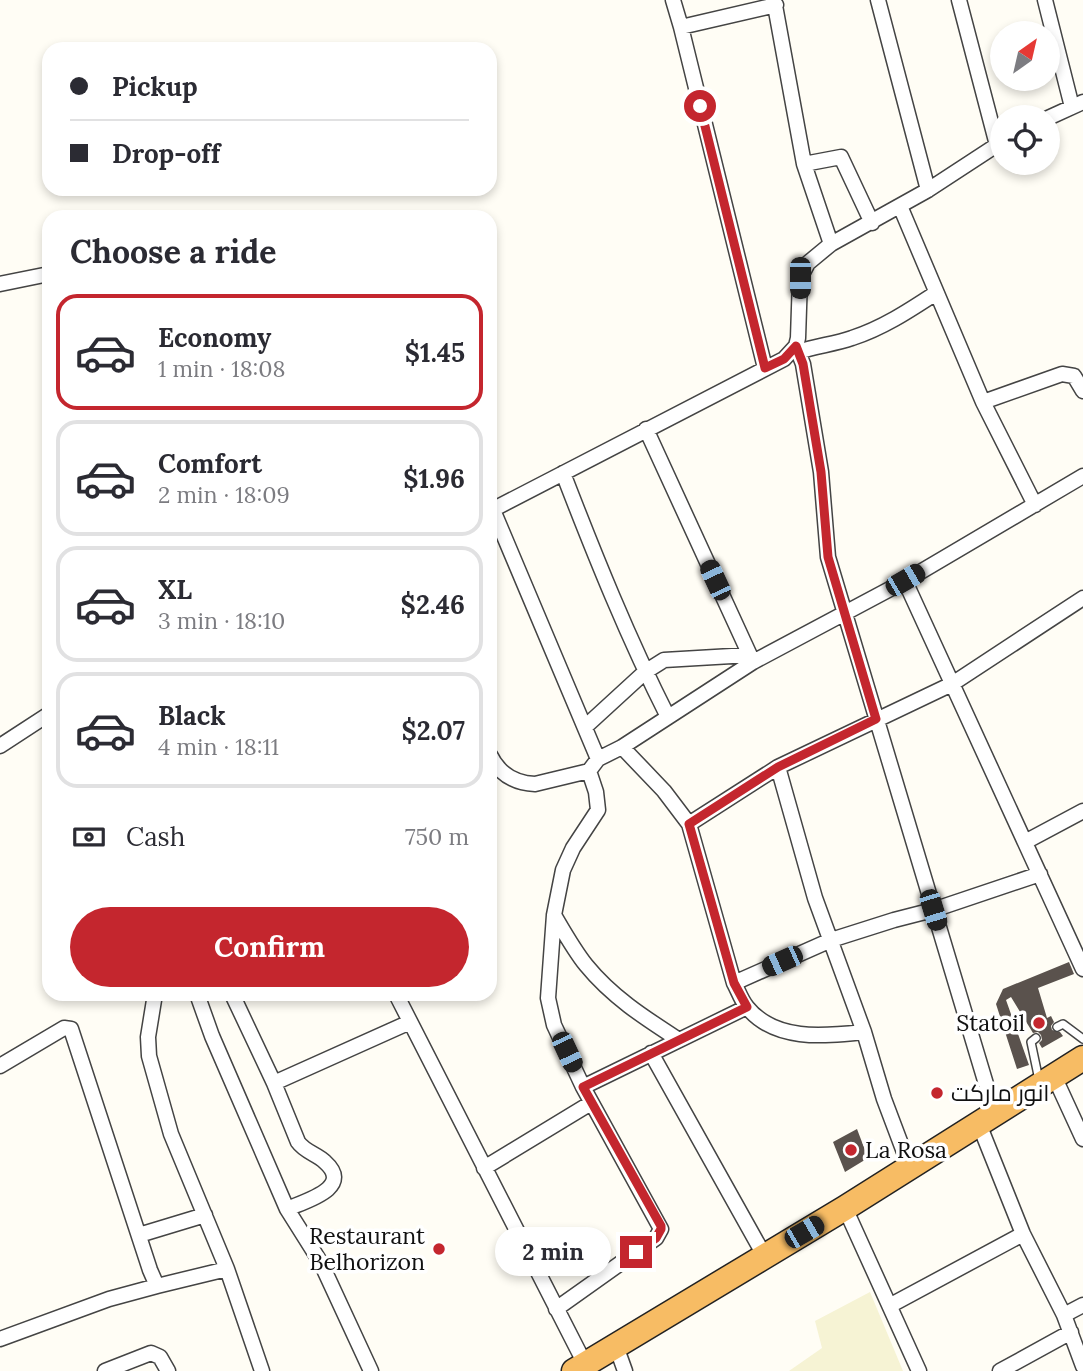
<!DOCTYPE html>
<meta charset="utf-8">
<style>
:root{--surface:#fff;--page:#f2f2f3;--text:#2b2b33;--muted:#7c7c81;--line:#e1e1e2;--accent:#c4262e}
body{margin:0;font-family:Lora,Cairo,serif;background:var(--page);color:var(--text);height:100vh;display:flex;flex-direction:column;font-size:26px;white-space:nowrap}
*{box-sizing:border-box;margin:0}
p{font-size:23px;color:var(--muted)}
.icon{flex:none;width:38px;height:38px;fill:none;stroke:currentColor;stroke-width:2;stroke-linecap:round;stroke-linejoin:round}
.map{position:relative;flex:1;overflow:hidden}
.sheet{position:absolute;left:42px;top:210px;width:455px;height:791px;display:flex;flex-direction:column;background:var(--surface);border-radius:21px;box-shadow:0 4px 10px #0003}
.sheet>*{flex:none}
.guide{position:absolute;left:42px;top:42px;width:455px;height:154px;border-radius:21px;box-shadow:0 4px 10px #0003;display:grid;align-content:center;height:154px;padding:0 28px;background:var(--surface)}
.needle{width:46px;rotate:34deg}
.fabs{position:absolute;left:990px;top:21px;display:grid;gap:14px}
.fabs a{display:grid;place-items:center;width:70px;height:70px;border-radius:50%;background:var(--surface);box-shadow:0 4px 10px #0003;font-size:35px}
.end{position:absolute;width:32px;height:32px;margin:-16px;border:9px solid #c4262e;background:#fff;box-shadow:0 0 0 4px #fff}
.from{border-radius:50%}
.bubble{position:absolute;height:49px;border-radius:24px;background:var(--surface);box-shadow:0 4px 10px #0003;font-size:23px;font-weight:800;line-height:49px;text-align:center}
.car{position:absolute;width:21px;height:42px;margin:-21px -10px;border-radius:9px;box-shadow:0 0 5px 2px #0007;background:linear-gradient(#222 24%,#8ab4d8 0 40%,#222 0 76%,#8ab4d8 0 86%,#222 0)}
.guide b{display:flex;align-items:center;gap:24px;height:66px;font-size:26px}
.guide b+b{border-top:2px solid var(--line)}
.guide i{width:18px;height:18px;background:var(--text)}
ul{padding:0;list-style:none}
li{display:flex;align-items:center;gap:21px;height:116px;margin:0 14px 10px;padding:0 14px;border:4px solid var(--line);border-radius:21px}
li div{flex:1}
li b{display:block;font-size:26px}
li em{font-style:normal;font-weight:800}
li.selected{border-color:var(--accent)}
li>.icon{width:63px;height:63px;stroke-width:1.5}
h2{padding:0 28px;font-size:32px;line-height:84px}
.pay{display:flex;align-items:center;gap:18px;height:77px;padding:0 28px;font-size:26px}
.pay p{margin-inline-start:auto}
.action{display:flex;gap:14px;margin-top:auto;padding:14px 28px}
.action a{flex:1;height:80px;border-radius:42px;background:var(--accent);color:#fff;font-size:28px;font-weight:800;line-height:80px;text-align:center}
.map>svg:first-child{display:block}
</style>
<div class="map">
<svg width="1083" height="1371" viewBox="0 0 1083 1371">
<rect width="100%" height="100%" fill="#fffdf5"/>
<path fill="#f6f3d4" d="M870 1292 903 1371H789L822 1348 815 1321Z"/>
<path fill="#5a524d" d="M1069 962 1074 974 1038 988 1047 1018 1051 1016 1054 1022 1051 1026 1052 1030 1060 1032 1063 1036 1042 1048 1039 1043 1042 1040 1041 1035 1038 1032 1033 1033 1011 997 1006 1000 1029 1065 1017 1069 996 1004 1003 989Z
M857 1129 868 1158 845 1172 833 1142Z"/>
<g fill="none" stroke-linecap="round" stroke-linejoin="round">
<defs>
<path id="service" d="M1057 1027 1063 1024 1083 1039
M1036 1038 1031 1042 1039 1080"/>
<path id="minor" d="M673 0 681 27
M774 0 804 164 831 244
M878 0 928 190
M959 0 997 145
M1045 0 1072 107
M1048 118 1083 102
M804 164 841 157 872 223
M900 206 983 402 1035 505
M0 284 49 274
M796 346 803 364 821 472 828 557 995 1114
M798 352C816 346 835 344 852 338 883 328 910 310 936 293
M765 368 681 27 776 5
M983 402 1062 374 1074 376 1083 391
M646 429 753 662
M563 473C595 556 628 638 668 717
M493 510 598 759
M490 511 784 359 796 346 798 338 800 278 808 263 831 244 928 190 1003 141
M905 581 1083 969
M585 727 645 672 664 660 749 655
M0 746 49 714
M622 747 664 791 689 824 734 983C738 990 741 1000 747 1007 775 1042 825 1036 864 1032
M490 755C499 774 514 783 535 784L589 771
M778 767 815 898 864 1032 884 1099 910 1168
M689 824 778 767 952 684 1083 598
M1025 842 1083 811
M554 915C564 932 574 950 586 965 612 997 645 1018 679 1040
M734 983 831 940 894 920 933 910 1040 874
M155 994 148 1037 149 1056 171 1134 227 1269 262 1371
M197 994 212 1036 287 1209 321 1263 371 1371
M232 994 274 1083 298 1142C305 1152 317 1154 325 1162 354 1188 305 1201 287 1209
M396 994 585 1364
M651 1053 764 1255
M0 1066 64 1028 71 1029 150 1270 157 1286 227 1269
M1054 1076 1083 1139
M274 1083 410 1022
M583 1087 747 1007
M979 1124 1023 1234 1064 1315 1083 1366
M484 1168 591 1103
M845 1208 919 1371
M139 1235 205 1215
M891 1305 1023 1234
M556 1309 656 1238 661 1229 583 1087 554 1025 548 998 554 915 563 870 573 848 598 810 596 792 589 771 598 759 622 747 753 662 905 581 1083 476
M1064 1315 1083 1305
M0 1339 109 1299 157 1286
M616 1346 625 1371
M105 1371 151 1353 160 1357 168 1371
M1000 1371 1071 1332"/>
<path id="trunk" d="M574 1371 845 1208 1083 1058"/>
</defs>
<use href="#service" stroke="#444" stroke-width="10"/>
<use href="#minor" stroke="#444" stroke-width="17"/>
<use href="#trunk" stroke="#222" stroke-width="27"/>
<use href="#service" stroke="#fff" stroke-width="7"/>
<use href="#minor" stroke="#fff" stroke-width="14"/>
<use href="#trunk" stroke="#f7bc64" stroke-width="24"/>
</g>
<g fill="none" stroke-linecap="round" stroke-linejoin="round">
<path stroke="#c4262e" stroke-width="9" d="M636 1252 656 1238 661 1229V1226L583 1087 747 1007 734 983 689 824 778 767 876 719 828 557 821 472 803 364 796 346 784 359 765 368 700 106"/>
</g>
<g fill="#c4262e" stroke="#fff" stroke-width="2.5">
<circle cx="1039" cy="1023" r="7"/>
<circle cx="937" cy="1093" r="7"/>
<circle cx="851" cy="1150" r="7"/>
<circle cx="439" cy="1249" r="7"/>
</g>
<g text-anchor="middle" stroke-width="7" stroke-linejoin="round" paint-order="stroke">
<g font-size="23" fill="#111" stroke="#fff" text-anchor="end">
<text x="1025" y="1031">Statoil</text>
<text x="951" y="1101" text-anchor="start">انور ماركت</text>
<text x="865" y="1158" text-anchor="start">La Rosa</text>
<text x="425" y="1244">Restaurant<tspan x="425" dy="26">Belhorizon</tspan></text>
</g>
</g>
</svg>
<div class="fabs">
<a><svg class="needle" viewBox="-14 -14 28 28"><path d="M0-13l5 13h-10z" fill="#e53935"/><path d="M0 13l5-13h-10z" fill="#7c7c81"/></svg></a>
<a><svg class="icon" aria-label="locate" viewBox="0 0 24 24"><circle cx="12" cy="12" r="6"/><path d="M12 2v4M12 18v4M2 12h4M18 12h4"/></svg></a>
</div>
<i class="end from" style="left:700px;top:106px"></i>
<i class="end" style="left:636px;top:1252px"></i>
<div class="bubble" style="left:495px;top:1227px;width:116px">2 min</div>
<i class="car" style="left:800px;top:278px;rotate:180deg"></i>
<i class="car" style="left:715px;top:580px;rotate:335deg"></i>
<i class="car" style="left:905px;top:580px;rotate:60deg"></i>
<i class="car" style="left:933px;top:910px;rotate:163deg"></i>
<i class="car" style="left:782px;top:961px;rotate:246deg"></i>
<i class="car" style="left:567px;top:1052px;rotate:155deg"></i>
<i class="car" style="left:804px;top:1232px;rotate:60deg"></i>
<div class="guide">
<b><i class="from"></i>Pickup</b>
<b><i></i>Drop-off</b>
</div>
<section class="sheet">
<h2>Choose a ride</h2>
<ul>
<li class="selected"><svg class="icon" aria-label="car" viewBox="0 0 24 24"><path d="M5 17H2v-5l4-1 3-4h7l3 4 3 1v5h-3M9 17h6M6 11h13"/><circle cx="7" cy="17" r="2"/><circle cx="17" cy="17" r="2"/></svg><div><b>Economy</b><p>1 min · 18:08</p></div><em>$1.45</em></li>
<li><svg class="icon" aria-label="car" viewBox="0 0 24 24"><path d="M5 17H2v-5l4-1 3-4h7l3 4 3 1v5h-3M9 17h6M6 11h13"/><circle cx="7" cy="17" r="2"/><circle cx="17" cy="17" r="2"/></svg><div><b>Comfort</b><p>2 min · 18:09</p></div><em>$1.96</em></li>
<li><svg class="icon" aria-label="car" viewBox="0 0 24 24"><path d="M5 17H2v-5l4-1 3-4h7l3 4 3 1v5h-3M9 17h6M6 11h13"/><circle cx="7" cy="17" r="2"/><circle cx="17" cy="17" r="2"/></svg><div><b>XL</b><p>3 min · 18:10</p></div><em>$2.46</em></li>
<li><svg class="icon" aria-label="car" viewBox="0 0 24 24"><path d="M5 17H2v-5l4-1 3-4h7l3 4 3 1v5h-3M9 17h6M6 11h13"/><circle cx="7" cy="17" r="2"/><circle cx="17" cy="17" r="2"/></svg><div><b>Black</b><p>4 min · 18:11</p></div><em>$2.07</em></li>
</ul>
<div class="pay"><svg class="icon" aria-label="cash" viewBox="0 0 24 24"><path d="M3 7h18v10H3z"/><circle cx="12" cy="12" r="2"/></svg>Cash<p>750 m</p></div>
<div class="action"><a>Confirm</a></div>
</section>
</div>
